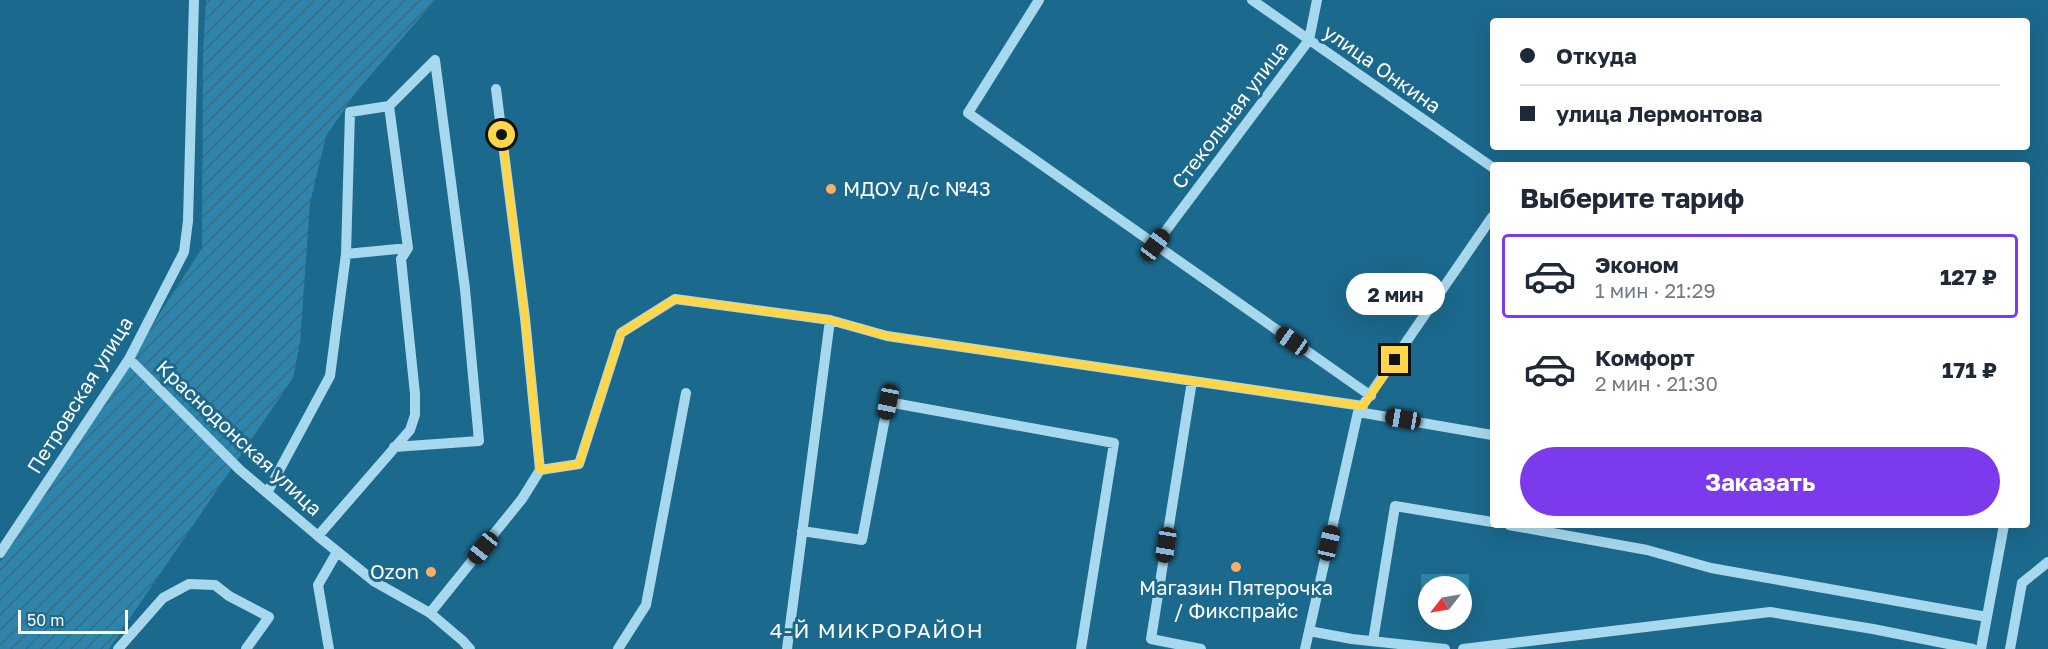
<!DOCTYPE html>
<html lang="ru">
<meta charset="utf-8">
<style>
:root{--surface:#fff;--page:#f2f2f3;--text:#1f2937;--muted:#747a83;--line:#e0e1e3;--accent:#7c3aed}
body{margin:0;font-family:"Golos Text",sans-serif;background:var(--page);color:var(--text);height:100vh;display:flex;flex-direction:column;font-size:22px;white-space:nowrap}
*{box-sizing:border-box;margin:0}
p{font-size:20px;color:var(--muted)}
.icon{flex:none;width:33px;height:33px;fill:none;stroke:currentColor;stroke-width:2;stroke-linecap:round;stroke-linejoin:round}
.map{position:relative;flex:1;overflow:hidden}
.panel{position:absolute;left:1490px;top:162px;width:540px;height:366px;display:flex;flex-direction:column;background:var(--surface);border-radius:6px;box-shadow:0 6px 24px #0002}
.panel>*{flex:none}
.top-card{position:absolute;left:1490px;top:18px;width:540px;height:132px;border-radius:6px;box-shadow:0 6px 24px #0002;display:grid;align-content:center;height:132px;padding:0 30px;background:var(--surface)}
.needle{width:39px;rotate:239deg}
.controls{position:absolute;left:1418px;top:576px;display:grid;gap:12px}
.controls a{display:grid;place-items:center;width:54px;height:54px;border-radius:50%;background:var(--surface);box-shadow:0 6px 24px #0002;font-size:30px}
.scale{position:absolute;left:18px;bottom:15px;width:110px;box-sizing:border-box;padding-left:6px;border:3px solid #fff;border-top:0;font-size:16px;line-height:21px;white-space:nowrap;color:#fff;-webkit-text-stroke:4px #1b698d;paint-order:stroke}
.end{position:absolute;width:27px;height:27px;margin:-14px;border:8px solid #ffd54a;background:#111;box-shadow:0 0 0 3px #111}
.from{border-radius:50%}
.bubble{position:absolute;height:42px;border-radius:21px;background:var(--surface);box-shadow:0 6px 24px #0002;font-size:20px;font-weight:700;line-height:42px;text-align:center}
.car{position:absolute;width:18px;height:36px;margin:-18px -9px;border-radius:8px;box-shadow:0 0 4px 2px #0007;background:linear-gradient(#222 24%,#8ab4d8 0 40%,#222 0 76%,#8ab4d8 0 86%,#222 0)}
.top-card b{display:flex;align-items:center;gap:21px;height:57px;font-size:22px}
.top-card b+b{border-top:2px solid var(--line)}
.top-card i{width:15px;height:15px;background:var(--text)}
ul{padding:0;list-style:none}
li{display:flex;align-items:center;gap:18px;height:84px;margin:0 12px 9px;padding:0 18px;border:3px solid transparent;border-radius:6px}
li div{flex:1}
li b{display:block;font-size:22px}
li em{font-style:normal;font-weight:700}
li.current{border-color:var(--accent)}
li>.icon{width:54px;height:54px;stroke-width:1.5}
h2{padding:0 30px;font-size:27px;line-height:72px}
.cta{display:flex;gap:12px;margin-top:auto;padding:12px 30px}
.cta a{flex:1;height:69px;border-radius:36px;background:var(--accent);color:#fff;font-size:24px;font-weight:700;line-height:69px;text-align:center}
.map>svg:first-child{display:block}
</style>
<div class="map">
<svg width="2048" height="649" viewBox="0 0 2048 649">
<defs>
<pattern id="park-tufts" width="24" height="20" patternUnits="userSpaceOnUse" patternTransform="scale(1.5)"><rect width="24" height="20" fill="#2e85ab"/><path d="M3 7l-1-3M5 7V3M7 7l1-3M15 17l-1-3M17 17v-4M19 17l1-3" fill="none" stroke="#3c6b80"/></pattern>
<pattern id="garden-furrows" width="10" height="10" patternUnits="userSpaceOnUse" patternTransform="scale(1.5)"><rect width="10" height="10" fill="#2e85ab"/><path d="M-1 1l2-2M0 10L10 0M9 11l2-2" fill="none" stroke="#3c6b80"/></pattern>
</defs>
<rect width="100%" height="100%" fill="#1b698d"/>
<path fill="url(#park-tufts)" d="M1421 574H1469V613H1461V586H1428V613H1421Z"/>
<path fill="url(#garden-furrows)" d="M206 0H435L357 91 326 136 310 203 300 343 293 378 109 649H0V562L202 248 203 52Z"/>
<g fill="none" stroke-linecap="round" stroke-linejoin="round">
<path stroke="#a8d8ed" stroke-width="10" d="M1039 0 968 113 1371 396
M1252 0 1492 167
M1155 245 1309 40 1317 0
M346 254 408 248
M129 359 240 470 318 536 375 582 430 613 463 641 470 649
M1192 381 1151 639 1201 649
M1358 412 1492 435
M394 447 479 441 465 289 435 60
M540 470 579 464 621 333 675 299 830 320 887 336 1363 406
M267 493 330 376 346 254 350 112 389 106 435 60
M1509 525 1647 550 1711 568 1987 617
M802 531 862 540 888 402 1114 443 1081 649
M318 536 410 430 415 415V394L401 259 408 248 389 106
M0 553 129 359 184 252 188 221 194 0
M430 613 522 499 540 470 525 318 496 89
M1309 631 1352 639 1445 649
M1373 641 1395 506 1492 522
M118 649 163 598 189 584 215 585 229 596 269 617 246 649
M329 649 318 585 337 552
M618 649 646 605 686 393
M787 649 830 320
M1305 649 1358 412 1492 217
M1463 649 1770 612 1873 629 1973 649
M1981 649 2004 525
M2010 649 2022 583 2048 562"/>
</g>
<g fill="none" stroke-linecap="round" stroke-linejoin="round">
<path stroke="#ffd54a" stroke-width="8" d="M502 135 525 318 540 470 579 464 621 333 675 299 830 320 887 336 1363 406 1395 360"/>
</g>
<g fill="#fead65" stroke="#1b698d" stroke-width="2">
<circle cx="831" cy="189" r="6"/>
<circle cx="1236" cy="567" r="6"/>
<circle cx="431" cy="572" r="6"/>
</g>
<g text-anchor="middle" stroke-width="6" stroke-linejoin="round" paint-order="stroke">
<g font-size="20" fill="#fff" stroke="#1b698d">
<text transform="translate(1382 69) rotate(35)" y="7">улица Онкина</text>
<text transform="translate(1230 115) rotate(-53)" y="7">Стекольная улица</text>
<text transform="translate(80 395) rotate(-58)" y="7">Петровская улица</text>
<text transform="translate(239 438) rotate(43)" y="7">Краснодонская улица</text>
</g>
<g font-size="20" fill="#fff" stroke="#1b698d" text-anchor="start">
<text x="843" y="196">МДОУ д/с №43</text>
<text x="419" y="579" text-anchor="end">Ozon</text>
<text x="1236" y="595" text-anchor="middle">Магазин Пятерочка<tspan x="1236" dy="23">/ Фикспрайс</tspan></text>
</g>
<g font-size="21" letter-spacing="1.5" fill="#fff" stroke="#1b698d">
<text x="877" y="638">4-Й МИКРОРАЙОН</text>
</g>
</g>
</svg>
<div class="controls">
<a><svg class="needle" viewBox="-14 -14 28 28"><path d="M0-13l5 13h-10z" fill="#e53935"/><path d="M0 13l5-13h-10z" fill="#747a83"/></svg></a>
</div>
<div class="scale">50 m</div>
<i class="end from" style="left:502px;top:135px"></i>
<i class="end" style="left:1395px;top:360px"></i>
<div class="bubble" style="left:1346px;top:273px;width:99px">2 мин</div>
<i class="car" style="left:1155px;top:245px;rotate:37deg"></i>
<i class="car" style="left:1292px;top:341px;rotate:305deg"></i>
<i class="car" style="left:888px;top:402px;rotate:191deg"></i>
<i class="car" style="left:1403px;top:419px;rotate:280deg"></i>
<i class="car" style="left:1329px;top:543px;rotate:13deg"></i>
<i class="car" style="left:1166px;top:545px;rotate:189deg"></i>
<i class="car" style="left:483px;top:548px;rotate:219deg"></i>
<div class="top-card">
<b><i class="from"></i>Откуда</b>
<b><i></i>улица Лермонтова</b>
</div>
<section class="panel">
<h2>Выберите тариф</h2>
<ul>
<li class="current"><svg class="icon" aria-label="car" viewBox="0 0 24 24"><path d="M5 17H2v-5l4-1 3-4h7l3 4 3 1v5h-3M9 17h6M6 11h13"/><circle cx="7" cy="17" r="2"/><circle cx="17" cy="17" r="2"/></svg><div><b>Эконом</b><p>1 мин · 21:29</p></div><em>127 ₽</em></li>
<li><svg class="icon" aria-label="car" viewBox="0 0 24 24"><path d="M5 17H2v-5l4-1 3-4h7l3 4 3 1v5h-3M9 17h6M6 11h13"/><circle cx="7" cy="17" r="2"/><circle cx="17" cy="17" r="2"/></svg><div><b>Комфорт</b><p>2 мин · 21:30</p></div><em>171 ₽</em></li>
</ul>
<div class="cta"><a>Заказать</a></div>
</section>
</div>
